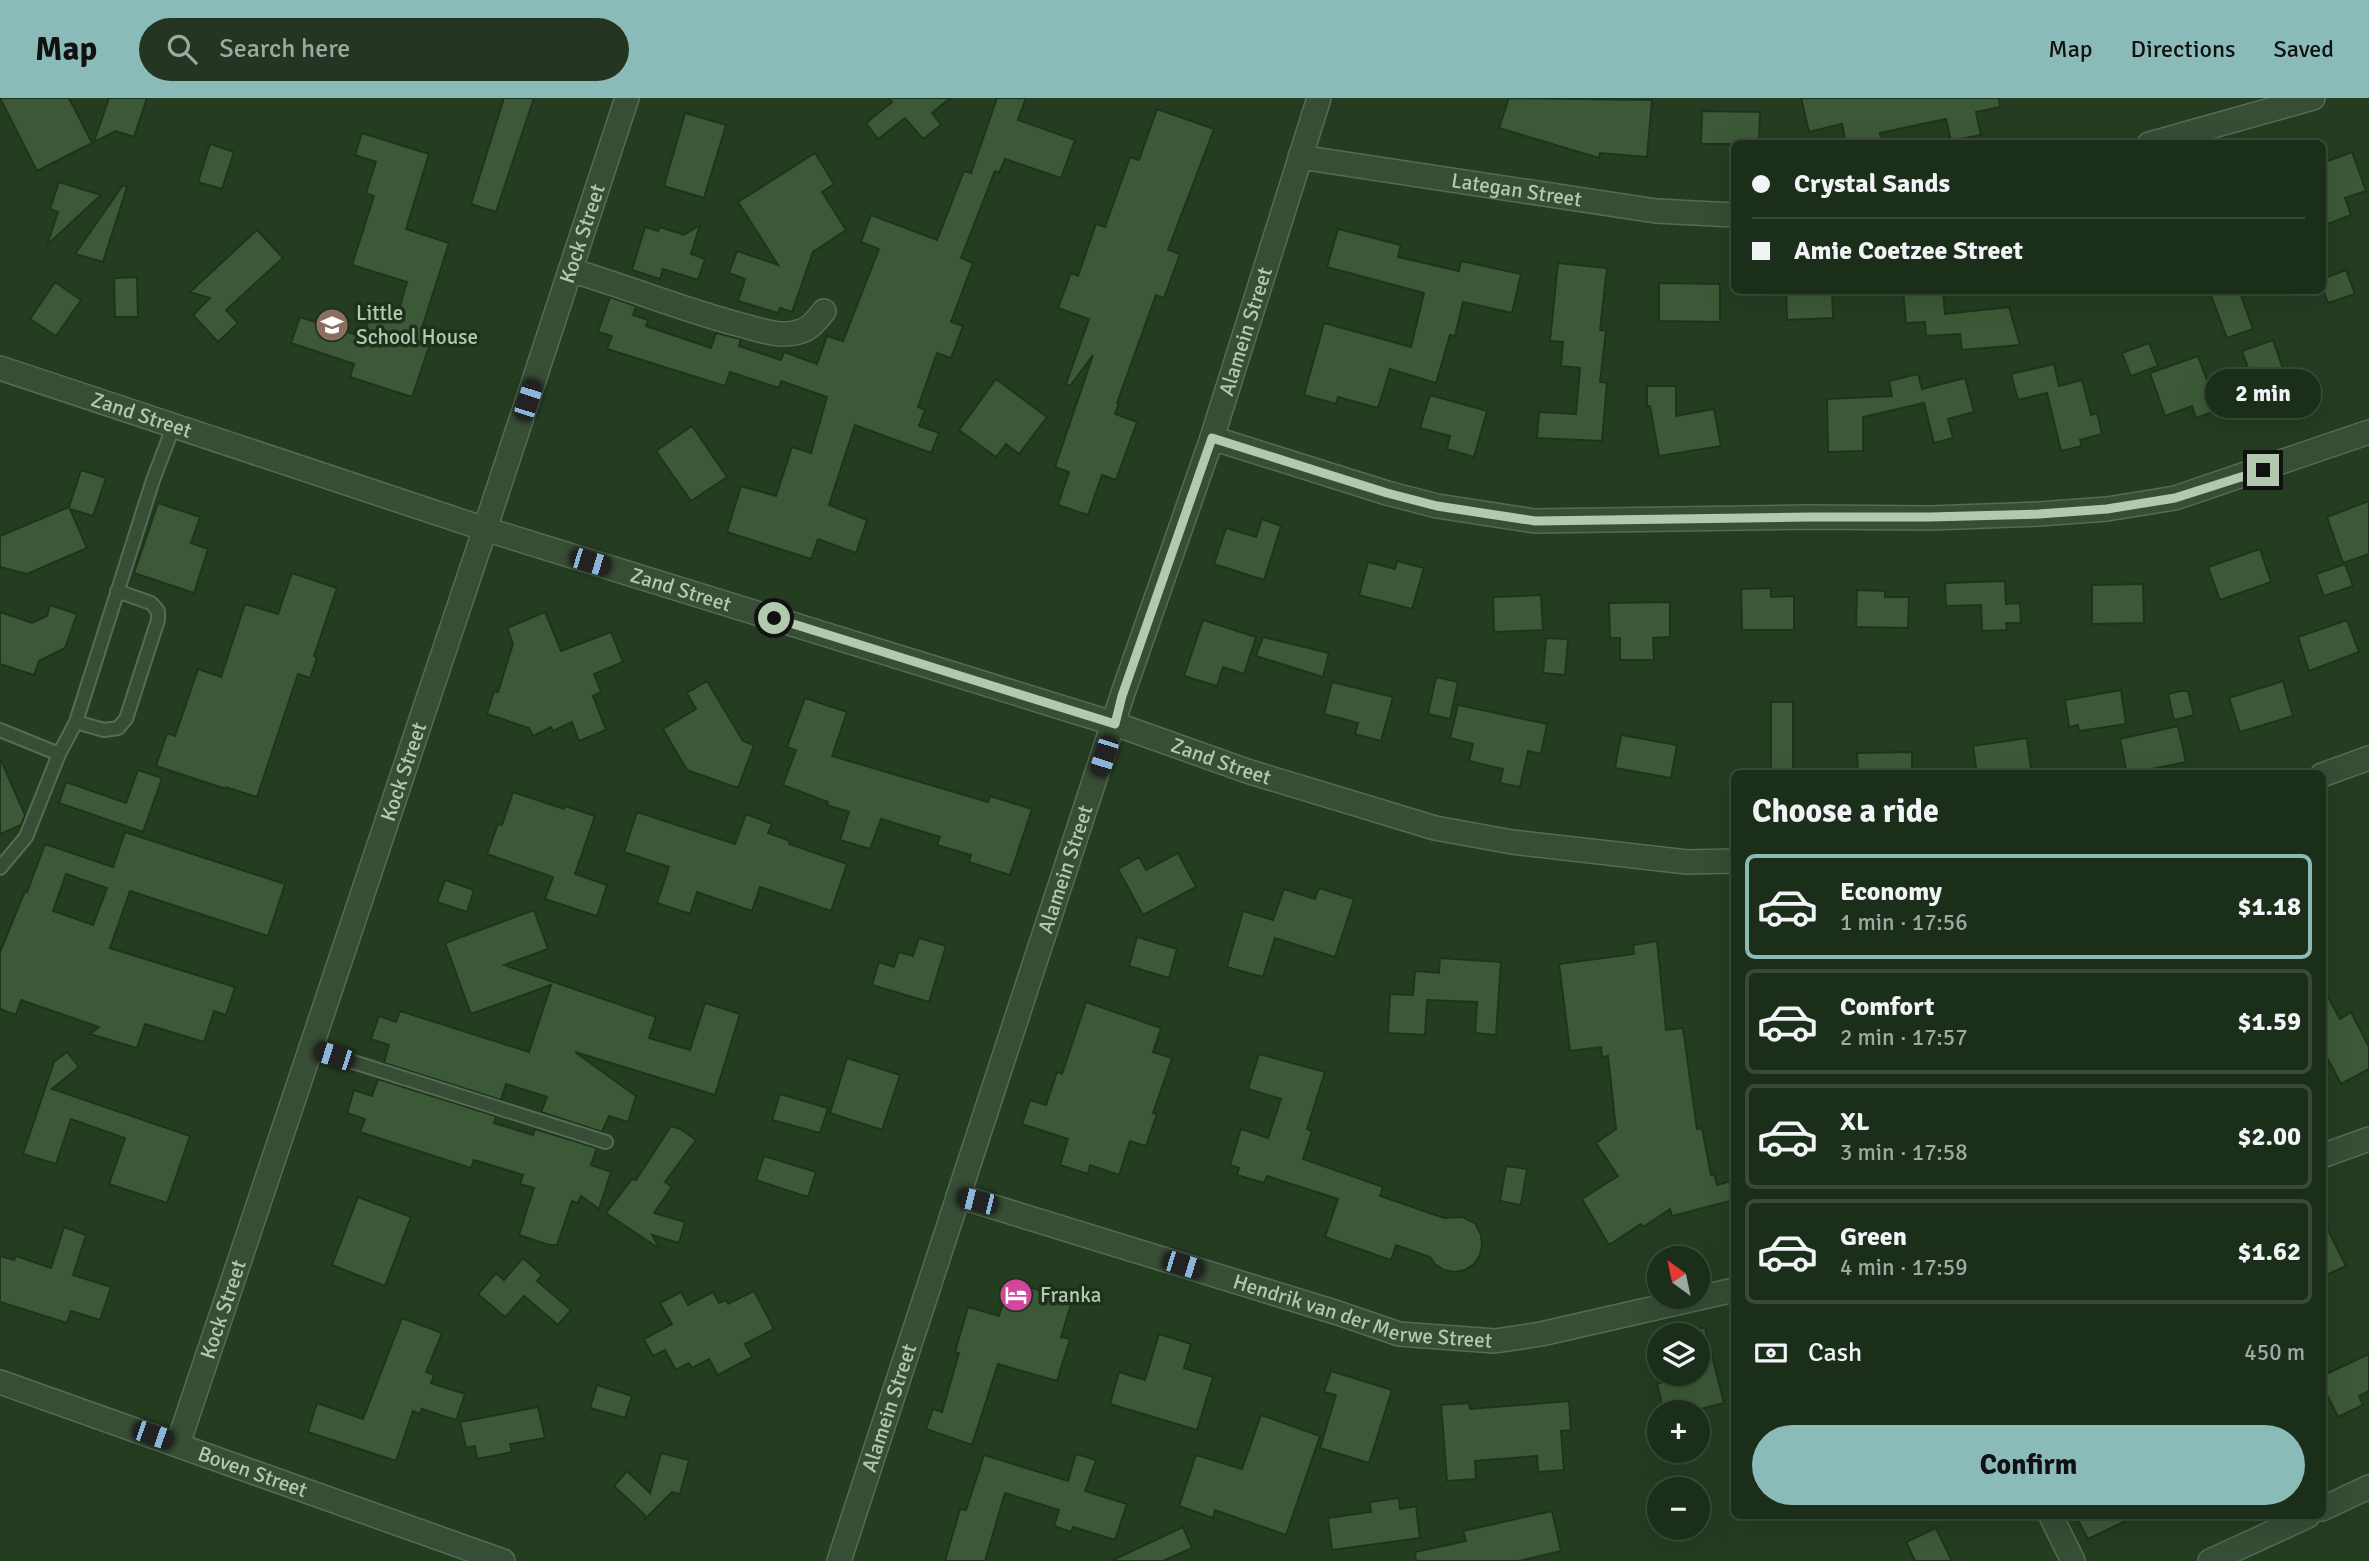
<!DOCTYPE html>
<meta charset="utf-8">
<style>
:root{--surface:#1b2e19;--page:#243622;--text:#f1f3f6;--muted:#a0a8a2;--line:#394a38;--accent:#8bbbb9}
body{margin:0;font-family:Signika,sans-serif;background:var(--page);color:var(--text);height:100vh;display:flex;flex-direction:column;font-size:26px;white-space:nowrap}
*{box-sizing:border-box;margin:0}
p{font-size:23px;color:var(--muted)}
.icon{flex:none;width:38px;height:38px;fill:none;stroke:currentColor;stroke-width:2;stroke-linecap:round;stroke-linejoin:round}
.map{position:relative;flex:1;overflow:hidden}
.panel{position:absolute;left:1731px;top:672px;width:595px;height:749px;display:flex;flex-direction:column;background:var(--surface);border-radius:10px;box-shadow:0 7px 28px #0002,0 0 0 2px var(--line)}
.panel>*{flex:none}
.banner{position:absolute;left:1731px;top:42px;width:595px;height:154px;border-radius:10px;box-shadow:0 7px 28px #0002,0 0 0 2px var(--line);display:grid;align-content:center;height:154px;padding:0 21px;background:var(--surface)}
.needle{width:46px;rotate:327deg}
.fabs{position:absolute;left:1647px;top:1148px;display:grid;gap:14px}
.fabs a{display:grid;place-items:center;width:63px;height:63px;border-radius:50%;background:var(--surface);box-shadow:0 7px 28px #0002,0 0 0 2px var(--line);font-size:35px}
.end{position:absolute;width:32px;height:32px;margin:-16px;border:9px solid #b2c9b0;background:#111;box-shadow:0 0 0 4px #111}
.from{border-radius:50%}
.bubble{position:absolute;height:49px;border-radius:24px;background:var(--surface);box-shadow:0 7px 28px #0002,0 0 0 2px var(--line);font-size:23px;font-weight:700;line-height:49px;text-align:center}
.car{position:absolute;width:21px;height:42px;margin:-21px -10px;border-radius:9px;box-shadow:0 0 5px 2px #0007;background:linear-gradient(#222 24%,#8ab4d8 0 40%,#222 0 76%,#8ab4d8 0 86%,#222 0)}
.banner b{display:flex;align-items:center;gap:24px;height:66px;font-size:26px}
.banner b+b{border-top:2px solid var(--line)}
.banner i{width:18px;height:18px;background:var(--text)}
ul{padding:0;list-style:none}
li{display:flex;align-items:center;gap:21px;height:105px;margin:0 14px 10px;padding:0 7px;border:4px solid var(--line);border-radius:10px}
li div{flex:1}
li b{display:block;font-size:26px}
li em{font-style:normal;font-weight:700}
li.current{border-color:var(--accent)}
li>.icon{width:63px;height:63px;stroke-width:1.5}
h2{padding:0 21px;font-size:32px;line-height:84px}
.pay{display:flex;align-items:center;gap:18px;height:77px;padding:0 21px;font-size:26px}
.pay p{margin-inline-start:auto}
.button{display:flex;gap:14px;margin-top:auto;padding:14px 21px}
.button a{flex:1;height:80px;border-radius:42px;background:var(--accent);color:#111;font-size:28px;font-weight:700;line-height:80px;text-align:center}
header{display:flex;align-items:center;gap:42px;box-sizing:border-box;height:98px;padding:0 35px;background:var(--accent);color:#111}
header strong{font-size:33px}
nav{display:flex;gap:38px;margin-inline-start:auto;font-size:24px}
.search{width:490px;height:63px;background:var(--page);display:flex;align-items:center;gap:18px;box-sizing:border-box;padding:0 24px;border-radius:38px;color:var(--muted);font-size:26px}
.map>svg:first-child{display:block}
</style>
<header>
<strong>Map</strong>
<div class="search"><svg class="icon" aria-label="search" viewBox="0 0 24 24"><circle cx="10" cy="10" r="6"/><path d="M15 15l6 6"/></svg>Search here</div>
<nav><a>Map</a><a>Directions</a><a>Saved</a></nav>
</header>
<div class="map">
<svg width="2369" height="1463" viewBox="0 0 2369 1463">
<rect width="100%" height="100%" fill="#243d21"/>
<path fill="#3c5937" stroke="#1f331c" stroke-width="2" fill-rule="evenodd" d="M0 0H69L92 45 37 73Z
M109 0H147L134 39 116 33 94 44Z
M504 0H534L496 114 471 106Z
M889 0H950L932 15 941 27 923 41 905 20 878 41 866 25 892 4Z
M997 0H1026L1018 22 1075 42 1061 80 1005 61 999 75 995 73 961 160 973 165 951 224 963 228 951 260 937 255 918 309 925 312 919 328 939 335 931 355 855 327 829 407 867 422 856 455 818 441 811 461 727 434 741 388 776 398 792 349 811 355 827 299 781 283 779 290 730 274 725 288 607 251 612 238 598 234 610 199 636 208 633 217 648 222 646 228 711 250 716 235 741 241 739 248 781 262 784 254 817 266 827 238 843 243 879 151 861 144 871 117 937 142 964 73 971 75Z
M1509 0 1652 2 1647 59 1600 55 1599 60 1499 30Z
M1801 0H1999L2000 9 1976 14 1981 37 1951 43 1946 21 1880 35 1882 46H1846L1842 26 1809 34Z
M1157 11 1214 31 1168 152 1180 156 1164 200 1156 197 1117 305 1119 306 1115 316 1137 324 1116 382 1102 377 1088 417 1058 407 1069 374 1055 369 1093 257 1070 288 1066 286 1089 221 1058 210 1071 175 1078 178 1096 126 1105 129 1130 59 1139 62Z
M1702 13 1760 14 1759 46H1701Z
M685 15 726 27 704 100 664 88Z
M362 35 429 56 406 131 449 145 422 230 434 234 412 299 350 279 354 266 291 245 300 219 363 239 371 214 396 222 407 184 352 167 374 98 366 95 376 64 355 57Z
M210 46 234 54 222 91 198 84Z
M2352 54 2366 93 2345 100 2351 117 2328 126 2322 110V65Z
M815 55 834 86 822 94 846 132 813 154 792 214 780 210 778 215 738 203 745 181 729 175 737 153 778 167 738 104Z
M59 84 101 97 47 147 58 114 50 111Z
M123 87 127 89 103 164 75 156Z
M700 127 691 156 705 161 698 182 663 171 660 181 632 172 645 129 658 133 660 129 684 137Z
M1338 131 1401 147 1398 159 1459 173 1461 163 1521 176 1512 215 1463 204 1455 238 1450 237 1436 285 1390 271 1378 310 1338 299 1336 306 1304 297 1324 225 1411 249 1424 195 1327 169Z
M257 132 283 160 226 212 238 225 218 244 193 217 210 200 190 194Z
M1558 165 1607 170 1600 232 1606 233 1600 284 1607 285 1602 343 1537 340 1539 314 1576 316 1580 270 1561 268 1563 244 1550 243Z
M2346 172 2355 196 2328 205 2322 189V181Z
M137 179 138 219H115L114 180Z
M55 184 81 202 56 238 30 221Z
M1659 185 1720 186V224L1659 223Z
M1786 192H1832L1833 220 1787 222Z
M1903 192H1943L1945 216 2009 209 2020 247 1962 252 1960 236 1926 238 1925 224 1906 225Z
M2209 192H2239L2253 231 2227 240Z
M2273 242 2289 288 2258 298 2242 253Z
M2149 245 2158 268 2131 278 2122 255Z
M2198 258 2218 312 2196 320 2192 308 2165 318 2150 275Z
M2054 266 2059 288 2082 282 2091 317 2097 315 2102 336 2080 342 2082 348 2061 353 2047 295 2018 302 2011 276Z
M1918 276 1922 291 1965 280 1974 314 1948 321 1953 340 1934 345 1924 305 1863 319V353L1828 354 1827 301 1892 298 1889 283Z
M996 281 1047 319 1019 356 1006 346 996 359 959 332Z
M1647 288H1676V318L1714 311 1721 348 1659 358 1650 308H1647Z
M1430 297 1487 313 1474 359 1447 351 1450 338 1420 330Z
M692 328 727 379 691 403 656 353Z
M81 372 106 380 93 418 70 411 87 450 27 476 0 469V438L69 409Z
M2369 403V456L2343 465 2327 419Z
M158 405 200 419 191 445 208 451 194 495 134 475Z
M1262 421 1281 428 1264 482 1214 466 1226 430 1256 439Z
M2260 451 2271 484 2220 502 2208 469Z
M1397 463 1424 470 1412 511 1359 497 1368 464 1395 471Z
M2345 466 2353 488 2324 498 2316 476Z
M292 475 337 490 314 558 317 560 310 580 298 576 257 699 226 689V691L156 668 167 635 175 638 198 571 221 579 245 506 278 516Z
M2005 483 2006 506 2020 505 2021 525H2006L2007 532 1982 533 1981 507 1946 508 1945 485Z
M2143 486 2144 525 2092 526V487Z
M1771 490V499L1794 498V532H1742L1741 491Z
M1857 492 1885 493V499H1909L1908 530 1856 529Z
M1541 497 1543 532 1494 534 1493 499Z
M1670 504V539L1653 540 1654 562H1620V540H1610L1609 505Z
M50 507 77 516 65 550 39 563 34 577 0 566V514L32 525 47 518Z
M545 514 561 553 611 534 623 564 594 576 601 594 593 598 606 632 579 643 572 624 553 633 551 629 533 638 529 630 487 616 494 593 498 594 513 546 507 530Z
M1203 522 1256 539 1244 576 1223 569 1217 588 1184 578Z
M2347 522 2359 554 2309 573 2298 539Z
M1263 539 1329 555 1323 579 1256 558Z
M1546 540 1568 541 1565 577 1543 575Z
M1436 579 1458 584 1450 621 1428 616Z
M707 583 743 643 754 647 738 690 687 672 663 631 696 611 687 595Z
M2283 583 2293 618 2240 634 2229 600Z
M1332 584 1393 599 1381 643 1355 636 1358 625 1324 616Z
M2121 592 2126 626 2079 633 2078 627 2069 629 2065 602Z
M2180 593H2188L2194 617 2174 622 2168 596Z
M805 600 847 614 832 658 988 704 990 698 1032 711 1010 777 969 764 971 757 937 747 940 739 881 721 870 751 840 742 849 714 827 707 828 704 783 687 796 652 787 649Z
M1771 604H1793V676H1771Z
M1458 607 1547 626 1541 656 1528 653 1520 689 1500 685 1503 671 1469 663 1473 646 1450 640Z
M2178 628 2186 664 2127 676 2120 641Z
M1621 637 1677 647 1671 680 1615 670Z
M2027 640 2031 671 2006 676H1977L1973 648Z
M1912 654V676H1858L1857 655Z
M0 660 25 717 21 727 0 736Z
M138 672 162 680 143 734 59 705 66 684 126 705Z
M513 694 564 711 565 708 595 718 575 776 607 787 597 818 545 801 553 779 487 756 498 726 502 727Z
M637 714 735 746 746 716 772 726 768 735 790 743 789 746 847 766 831 813 760 789 752 813 697 794 690 816 657 805 669 769 624 754Z
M125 734 285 786 268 838 130 793 110 850 235 889 226 917 214 913 204 944 145 926 137 950 90 936 99 929 21 902 16 917 0 911V854L25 793 27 794 45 746 113 769ZM66 776 107 790 93 827 53 813Z
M1178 755 1196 789 1143 817 1118 771 1139 759 1146 772Z
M445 782 474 792 467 814 437 804Z
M1319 790 1354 801 1335 859 1275 840 1263 879 1227 869 1243 813 1273 822 1284 791 1315 801Z
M534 812 548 851 504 867 656 919 649 940 690 952 705 905 740 916 715 997 575 954 636 998 628 1024 609 1018 602 1034 541 1014 547 999 506 986 501 1002 384 965 389 947 371 941 379 918 396 924 400 913 529 954 551 887 471 916 445 845Z
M1137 839 1177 851 1169 880 1129 868Z
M919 840 946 848 929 904 872 887 879 864 894 869 899 854 913 858Z
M1657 843 1666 932 1683 930 1697 1031 1702 1030 1711 1077 1714 1076 1717 1087 1734 1082V1102L1672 1118 1670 1111 1643 1129 1641 1126 1609 1147 1582 1101 1618 1078 1596 1045 1616 1031 1608 958 1602 959 1601 949 1570 953 1559 866 1634 856 1633 847Z
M1440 860 1501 864 1496 937 1475 935 1477 904 1427 902 1425 937 1388 935 1390 896 1413 897 1415 873 1439 875Z
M2322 888 2340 921 2351 914 2369 949V971L2341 986 2322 950Z
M1086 904 1161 930 1153 954 1172 960 1153 1015 1157 1016 1146 1048 1130 1043 1119 1077 1090 1067 1088 1076 1060 1067 1068 1041 1022 1026 1030 1002 1046 1007 1057 974 1062 976Z
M67 954 79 969 52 991 190 1038 167 1105 109 1086 125 1040 71 1021 56 1066 23 1056 54 964Z
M1259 956 1325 974 1307 1031 1312 1033 1303 1061 1383 1089 1380 1098 1444 1120 1462 1119 1475 1125 1481 1137 1482 1147 1480 1157 1474 1166 1465 1172 1455 1174 1444 1172 1435 1166 1430 1159 1396 1147 1391 1162 1325 1139 1338 1101 1267 1078 1264 1085 1237 1077 1239 1070 1230 1067 1241 1031 1268 1040 1281 1001 1248 991Z
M847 960 900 977 882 1032 830 1015Z
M378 981 496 1018 494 1025 533 1037 535 1031 597 1050 591 1067 611 1074 599 1111 581 1098 578 1105 572 1103 557 1147H549L519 1137 534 1090 520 1086 523 1077 474 1062 471 1070 360 1034 365 1021 347 1015 354 992 372 998Z
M780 996 828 1010 820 1035 772 1022Z
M671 1028 680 1031 696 1042 665 1084 672 1089 654 1115 685 1124 679 1145 652 1137 660 1151 606 1115 632 1081 636 1082Z
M764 1058 816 1074 808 1099 756 1082Z
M1506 1068 1527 1071 1521 1107 1500 1103Z
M358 1099 411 1119 385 1188 332 1167Z
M2322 1120 2346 1168 2322 1179Z
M64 1129 86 1137 73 1177 111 1189 100 1222 71 1213 67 1225 0 1204V1158L14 1162 16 1158 51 1170Z
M523 1160 542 1177 537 1183 571 1212 558 1227 524 1198 505 1219 478 1196 496 1175 504 1182Z
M1010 1183 1048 1195 1049 1190 1074 1197 1061 1239 1070 1241 1057 1283 998 1266 972 1347 926 1331 933 1311 942 1314 959 1255 955 1254 968 1209 999 1218Z
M754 1193 774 1231 745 1246 752 1259 718 1277 709 1261 692 1270 689 1265 676 1272 665 1252 653 1258 644 1241 672 1226 660 1205 681 1194 688 1207 713 1194 719 1205 726 1202 728 1206Z
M402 1220 442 1235 426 1274 434 1277 431 1285 465 1296 456 1322 422 1311 420 1316 413 1313 396 1363 308 1334 317 1305 363 1321Z
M1698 1230H1705L1724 1305 1689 1314H1664L1657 1286 1680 1280 1679 1276H1698Z
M1159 1236 1191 1246 1184 1270 1213 1279 1197 1332 1110 1306 1119 1274 1145 1282Z
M2369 1256V1293L2359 1298 2363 1307 2338 1319 2322 1287V1278Z
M1331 1273 1392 1292 1369 1365 1320 1350 1336 1297 1324 1294Z
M597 1287 632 1298 625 1320 590 1310Z
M1569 1303 1571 1332 1561 1333 1564 1372 1538 1374 1537 1358 1475 1363 1476 1381 1447 1383 1441 1307 1469 1305 1470 1311Z
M538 1309 545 1340 510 1346 512 1354 477 1361 475 1348 466 1350 460 1324Z
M1261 1317 1320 1338 1286 1437 1215 1412 1213 1420 1179 1408 1196 1357 1242 1371Z
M661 1355 689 1362 680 1396 672 1394 643 1423 645 1417 614 1388 627 1373 650 1395Z
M1076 1356 1096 1362 1085 1393 1127 1406 1115 1442 1073 1429 1071 1434 1054 1428 1059 1412 1005 1395 985 1463H945L960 1411 966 1412 984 1357 1068 1383Z
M1399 1400 1400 1411 1416 1408 1420 1440 1332 1452 1328 1420 1371 1414 1370 1404Z
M1552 1413 1561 1453 1519 1463H1416L1415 1454 1466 1443 1463 1433Z
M2076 1418H2136L2088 1441Z
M1183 1429 1192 1450 1163 1463H1111Z
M1936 1430 1952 1463H1915L1906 1444Z"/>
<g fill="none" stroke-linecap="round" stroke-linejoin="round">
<defs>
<path id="service" d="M76 624 104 632 118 630 126 621 158 522V513L151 505 117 493
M0 632 59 656
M0 770 26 739 59 656 76 624 153 382 174 327
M309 950 606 1044"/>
<g id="minor">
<path d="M2149 46 2313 0"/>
<path id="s1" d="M1300 59 1656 113 1734 117"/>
<path d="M570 172C628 189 683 212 741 227 757 231 778 239 794 235 809 233 815 224 824 213"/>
<path id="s2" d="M0 270 485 431 1115 626 1247 673 1435 730 1512 744 1687 764 1734 763"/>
<path d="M1212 340 1387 395 1437 408 1535 423 1809 419 1930 420 2039 416 2107 411 2175 400 2369 334"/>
<path d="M2322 677 2369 660"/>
<path d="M2322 1058 2369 1041"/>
<path id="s3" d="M958 1098 1338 1215 1399 1236 1495 1243 1541 1236 1734 1192"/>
<path id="s4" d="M0 1284 503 1463"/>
<path id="s5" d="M178 1346 485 431 627 0"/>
<path d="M2322 1411 2369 1389"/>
<path d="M2051 1418 2073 1463"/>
<path id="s6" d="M839 1463 1122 598 1212 340 1319 0"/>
<path d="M2210 1463 2308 1418"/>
</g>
</defs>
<use href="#service" stroke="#556b53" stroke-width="16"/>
<use href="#minor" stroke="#556b53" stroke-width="26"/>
<use href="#service" stroke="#374d35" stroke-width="12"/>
<use href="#minor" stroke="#374d35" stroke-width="23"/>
</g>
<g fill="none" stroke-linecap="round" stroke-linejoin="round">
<path stroke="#b2c9b0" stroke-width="9" d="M774 520 1115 626 1122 598 1212 340 1387 395 1437 408 1535 423 1809 419H1930L2039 416 2107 411 2175 400 2263 372"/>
</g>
<defs>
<symbol id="school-disc" viewBox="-11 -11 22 22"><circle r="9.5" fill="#8d6e63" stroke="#1d311a"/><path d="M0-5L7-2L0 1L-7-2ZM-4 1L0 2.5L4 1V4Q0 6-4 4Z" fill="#fff"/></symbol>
<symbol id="hotel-disc" viewBox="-11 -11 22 22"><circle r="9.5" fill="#d1479c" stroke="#1d311a"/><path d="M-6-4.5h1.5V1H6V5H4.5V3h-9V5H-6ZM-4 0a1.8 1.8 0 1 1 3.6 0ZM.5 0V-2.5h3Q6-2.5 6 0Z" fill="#fff"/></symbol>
</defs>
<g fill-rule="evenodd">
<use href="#school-disc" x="313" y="208" width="38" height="38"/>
<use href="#hotel-disc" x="997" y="1178" width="38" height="38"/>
</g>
<g text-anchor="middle" stroke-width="7" stroke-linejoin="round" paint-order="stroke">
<g font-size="21" fill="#b2c9b0" stroke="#1d311a">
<text dy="7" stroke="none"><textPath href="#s1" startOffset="219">Lategan Street</textPath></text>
<text dy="7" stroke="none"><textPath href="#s5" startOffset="1276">Kock Street</textPath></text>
<text dy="7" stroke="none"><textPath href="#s6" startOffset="1295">Alamein Street</textPath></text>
<text dy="7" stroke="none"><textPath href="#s2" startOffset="149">Zand Street</textPath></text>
<text dy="7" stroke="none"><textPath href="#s2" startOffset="716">Zand Street</textPath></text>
<text dy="7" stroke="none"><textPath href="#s2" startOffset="1283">Zand Street</textPath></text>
<text dy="7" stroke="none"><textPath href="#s5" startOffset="709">Kock Street</textPath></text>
<text dy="7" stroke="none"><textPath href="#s6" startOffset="728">Alamein Street</textPath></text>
<text dy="7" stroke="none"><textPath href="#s5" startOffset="142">Kock Street</textPath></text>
<text dy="7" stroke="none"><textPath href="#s3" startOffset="422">Hendrik van der Merwe Street</textPath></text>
<text dy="7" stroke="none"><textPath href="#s6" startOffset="161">Alamein Street</textPath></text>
<text dy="7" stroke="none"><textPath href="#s4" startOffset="268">Boven Street</textPath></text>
</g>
<g font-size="21" fill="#b2c9b0" stroke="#1d311a" text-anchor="start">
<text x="356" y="222">Little<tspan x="356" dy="24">School House</tspan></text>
<text x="1040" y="1204">Franka</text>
</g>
</g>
</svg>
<div class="fabs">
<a><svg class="needle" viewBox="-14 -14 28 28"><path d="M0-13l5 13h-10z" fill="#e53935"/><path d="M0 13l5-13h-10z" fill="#a0a8a2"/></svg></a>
<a><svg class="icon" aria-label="layers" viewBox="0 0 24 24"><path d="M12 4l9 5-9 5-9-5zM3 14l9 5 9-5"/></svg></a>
<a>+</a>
<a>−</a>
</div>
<i class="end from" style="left:774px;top:520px"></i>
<i class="end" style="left:2263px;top:372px"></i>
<div class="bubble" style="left:2205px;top:271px;width:116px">2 min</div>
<i class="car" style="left:528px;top:302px;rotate:18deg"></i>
<i class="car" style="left:590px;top:464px;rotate:107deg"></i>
<i class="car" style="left:1104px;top:658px;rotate:198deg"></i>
<i class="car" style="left:334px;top:958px;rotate:288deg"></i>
<i class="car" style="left:977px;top:1103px;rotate:284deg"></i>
<i class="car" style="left:1183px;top:1167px;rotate:107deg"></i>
<i class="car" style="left:153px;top:1337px;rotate:109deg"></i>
<div class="banner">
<b><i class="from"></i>Crystal Sands</b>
<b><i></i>Amie Coetzee Street</b>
</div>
<section class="panel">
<h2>Choose a ride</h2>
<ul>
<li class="current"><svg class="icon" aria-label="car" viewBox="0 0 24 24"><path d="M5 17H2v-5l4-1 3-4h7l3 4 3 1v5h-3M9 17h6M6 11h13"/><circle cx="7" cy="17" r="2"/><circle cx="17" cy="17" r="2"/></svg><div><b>Economy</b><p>1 min · 17:56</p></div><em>$1.18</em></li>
<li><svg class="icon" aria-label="car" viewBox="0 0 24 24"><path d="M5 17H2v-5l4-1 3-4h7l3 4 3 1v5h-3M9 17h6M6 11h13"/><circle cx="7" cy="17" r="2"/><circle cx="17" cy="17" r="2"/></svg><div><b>Comfort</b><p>2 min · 17:57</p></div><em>$1.59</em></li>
<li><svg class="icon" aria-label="car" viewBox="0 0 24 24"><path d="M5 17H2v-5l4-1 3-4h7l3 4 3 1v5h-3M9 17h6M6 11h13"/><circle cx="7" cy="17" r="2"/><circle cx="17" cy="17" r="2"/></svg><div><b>XL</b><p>3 min · 17:58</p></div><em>$2.00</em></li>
<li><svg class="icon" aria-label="car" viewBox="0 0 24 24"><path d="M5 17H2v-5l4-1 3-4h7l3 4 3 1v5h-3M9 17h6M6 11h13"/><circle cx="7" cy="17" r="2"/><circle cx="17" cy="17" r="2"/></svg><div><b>Green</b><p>4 min · 17:59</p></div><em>$1.62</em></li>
</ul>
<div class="pay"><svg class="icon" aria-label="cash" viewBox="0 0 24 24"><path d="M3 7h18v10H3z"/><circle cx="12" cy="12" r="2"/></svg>Cash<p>450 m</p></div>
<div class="button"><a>Confirm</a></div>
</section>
</div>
